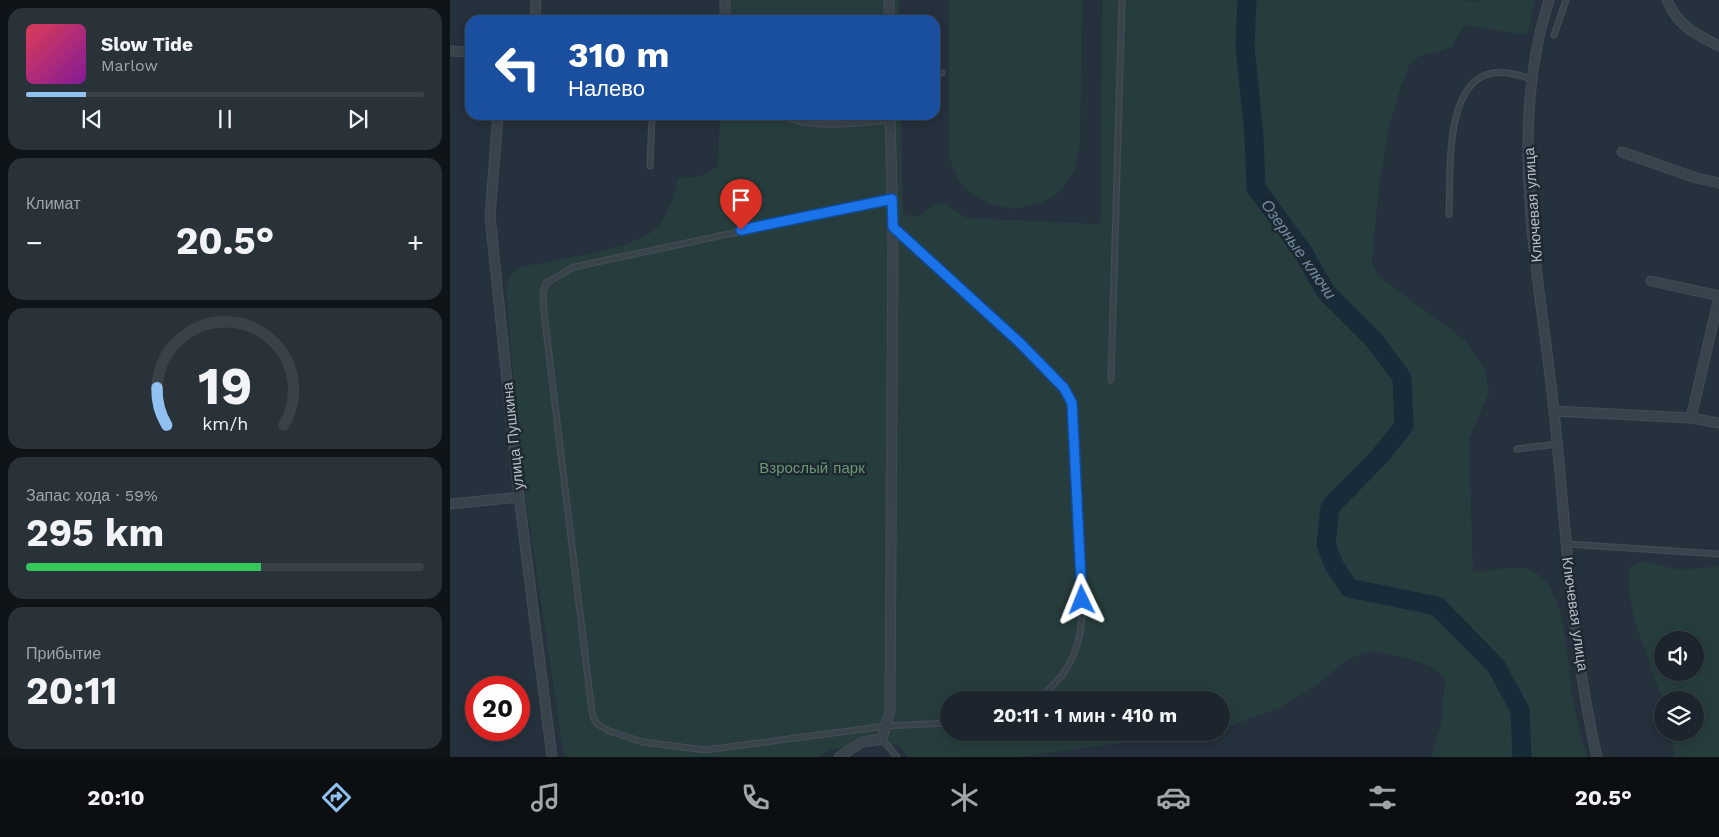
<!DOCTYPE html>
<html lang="ru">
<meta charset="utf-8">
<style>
body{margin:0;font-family:"Work Sans",sans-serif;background:#293139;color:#f1f3f6;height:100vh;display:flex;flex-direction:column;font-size:19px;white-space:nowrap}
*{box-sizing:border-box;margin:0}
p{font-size:16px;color:#a0a5aa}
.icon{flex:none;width:28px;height:28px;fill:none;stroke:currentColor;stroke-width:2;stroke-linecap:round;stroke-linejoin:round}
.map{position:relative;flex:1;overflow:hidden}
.panel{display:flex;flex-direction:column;gap:8px;padding:8px;background:#0f1419;width:450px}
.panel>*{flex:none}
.top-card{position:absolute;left:15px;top:15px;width:475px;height:105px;border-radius:15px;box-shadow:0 2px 12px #0003,0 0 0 1px #3a4249;background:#1a4fa0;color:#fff;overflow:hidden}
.tools{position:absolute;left:1204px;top:631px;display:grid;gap:10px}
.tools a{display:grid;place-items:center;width:50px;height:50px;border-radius:50%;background:#1c252d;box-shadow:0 2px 12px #0003,0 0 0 1px #3a4249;font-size:25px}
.speed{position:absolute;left:15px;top:676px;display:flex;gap:10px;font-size:25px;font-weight:700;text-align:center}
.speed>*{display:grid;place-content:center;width:65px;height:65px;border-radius:50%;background:#1c252d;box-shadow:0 2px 12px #0003,0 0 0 1px #3a4249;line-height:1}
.speed .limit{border:8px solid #d22;background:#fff;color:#111}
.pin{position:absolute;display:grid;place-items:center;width:42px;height:42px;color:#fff;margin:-51px -21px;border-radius:50% 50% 50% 0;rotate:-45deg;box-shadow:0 0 5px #0007}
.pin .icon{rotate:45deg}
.me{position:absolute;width:55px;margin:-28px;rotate:358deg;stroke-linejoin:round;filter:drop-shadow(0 0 4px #0008)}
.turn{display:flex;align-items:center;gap:18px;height:105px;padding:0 20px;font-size:22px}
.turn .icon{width:65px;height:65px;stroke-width:2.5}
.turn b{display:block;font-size:35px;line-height:42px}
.big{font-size:38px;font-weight:700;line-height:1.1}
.panel .card{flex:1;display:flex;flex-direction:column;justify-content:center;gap:8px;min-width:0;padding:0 18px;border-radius:15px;background:#293139}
.panel .dial{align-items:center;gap:0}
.dial svg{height:130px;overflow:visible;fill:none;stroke:#3a4249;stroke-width:7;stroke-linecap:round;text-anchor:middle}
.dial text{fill:#f1f3f6;stroke:none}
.song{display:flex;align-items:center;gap:15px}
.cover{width:60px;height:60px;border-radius:8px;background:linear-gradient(135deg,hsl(350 70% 55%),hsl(290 70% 35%))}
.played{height:5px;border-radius:2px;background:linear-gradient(90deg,#90c1f1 15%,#3a4249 15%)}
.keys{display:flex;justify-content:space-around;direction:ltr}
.heat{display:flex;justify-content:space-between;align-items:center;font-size:28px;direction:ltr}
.charge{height:8px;border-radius:4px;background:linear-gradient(90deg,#34c759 59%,#3a4249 0)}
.trip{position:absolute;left:490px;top:691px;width:290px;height:50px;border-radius:25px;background:#1c252d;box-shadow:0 2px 12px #0003,0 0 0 1px #3a4249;font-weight:700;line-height:50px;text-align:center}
.dock{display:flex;height:80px;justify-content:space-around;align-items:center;background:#0b0f12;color:#a0a5aa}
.dock .icon{width:35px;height:35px}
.dock .active{color:#90c1f1}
.dock b{font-size:22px;color:#f1f3f6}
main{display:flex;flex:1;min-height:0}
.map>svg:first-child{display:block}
.green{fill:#273d3d;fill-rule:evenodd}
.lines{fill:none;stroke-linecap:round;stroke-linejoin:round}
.river{stroke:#192a39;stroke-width:19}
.service-casing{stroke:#424c55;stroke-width:7}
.minor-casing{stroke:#424c55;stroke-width:11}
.service{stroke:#39434c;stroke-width:4.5}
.minor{stroke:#39434c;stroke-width:9}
.route-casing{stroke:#114b97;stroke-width:12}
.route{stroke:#1a73e8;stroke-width:9}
.labels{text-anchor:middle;stroke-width:5;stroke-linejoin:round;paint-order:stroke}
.street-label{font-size:15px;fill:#b5bec7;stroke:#1e2831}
.park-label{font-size:15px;fill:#6d9772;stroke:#1e2831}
.water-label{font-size:16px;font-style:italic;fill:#708ca4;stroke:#1e2831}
</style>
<main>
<section class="panel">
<div class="card">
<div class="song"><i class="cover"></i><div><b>Slow Tide</b><p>Marlow</p></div></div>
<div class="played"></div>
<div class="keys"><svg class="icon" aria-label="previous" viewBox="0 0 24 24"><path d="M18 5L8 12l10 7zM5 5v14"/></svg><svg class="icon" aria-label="pause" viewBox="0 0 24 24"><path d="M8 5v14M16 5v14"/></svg><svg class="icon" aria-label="next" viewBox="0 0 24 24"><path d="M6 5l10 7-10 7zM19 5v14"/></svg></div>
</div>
<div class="card"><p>Климат</p>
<div class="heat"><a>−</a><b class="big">20.5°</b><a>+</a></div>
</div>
<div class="card dial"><svg viewBox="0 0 100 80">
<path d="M14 69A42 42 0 1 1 86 69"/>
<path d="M14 69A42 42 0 0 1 8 46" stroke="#90c1f1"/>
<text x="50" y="56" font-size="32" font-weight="700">19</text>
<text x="50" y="72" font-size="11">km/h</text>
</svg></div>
<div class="card"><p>Запас хода · 59%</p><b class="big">295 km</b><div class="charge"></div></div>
<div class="card"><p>Прибытие</p><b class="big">20:11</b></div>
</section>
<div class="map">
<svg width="1269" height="757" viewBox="0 0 1269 757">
<rect width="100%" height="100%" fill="#25313c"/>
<path class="green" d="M279,0H449V20H278Z
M499,0H632L630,143L626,167L612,189L602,197L591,203L565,209L540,204L518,191L509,181L499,157Z
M652,0H1010L1030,2L1034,0H1085L1078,32L1075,35L1016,25L1012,28L1002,47L986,53L971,55L960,64L950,89L938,130L928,196L922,261L928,276L1015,340L1035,370L1039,393L1019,438L1023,572C1040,572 1060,565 1077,569C1119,580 1117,666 1123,701C1126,720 1132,738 1137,757H981L991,725L995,677L982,667L952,657L920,651L898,659L867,685L829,708L771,729V700H499V732L747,733L569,757H458L448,745L381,749L369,757H114L70,461L56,288L61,274L70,267C100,261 184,249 204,230C217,218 226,194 227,178L247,177L268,167L270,115H451L453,215L470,216L482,205L494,203L517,218L648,224L651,220Z
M1193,561L1230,570L1269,566V757H1225L1220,733L1245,732V700H1213C1203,671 1168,591 1182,565ZM1212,640H1245V672H1212Z"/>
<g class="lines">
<path class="river" d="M797,0L795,47L804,135L806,188L853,252L876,292L925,341L952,378L954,426L929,457L880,507L876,545L884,565L899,588L987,606L1046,666L1070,710L1072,757"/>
<defs>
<path id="service" d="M1104,35L1116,0
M485,73H492
M334,115C357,131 412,122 440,120
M200,166L202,115
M442,199L124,267L96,283L93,293L94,313L141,704L143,717L147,724L159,731L193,742L255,750L436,726L499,723
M999,214C1001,176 993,81 1043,73C1056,71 1069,75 1081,79
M443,228L569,342L614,388L622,403L632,618C629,654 615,681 584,700
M661,380L672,0
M1067,449L1107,444
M1117,544L1269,554
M432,739L447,757"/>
<path id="minor" d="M275,0V20
M1099,0C1056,134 1090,275 1104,411C1116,526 1121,643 1147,757
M1217,0C1229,27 1244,33 1269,46
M85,20L86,0
M439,20V0
M0,51L20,52
M48,115L40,216L69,497L102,757
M1172,152L1246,178L1269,183
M1201,281L1269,296
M1104,411L1241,418L1269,423
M1241,418L1269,297
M0,504L69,497
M389,757L412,742L432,739L440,711L443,227L440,115"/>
</defs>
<use href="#service" class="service-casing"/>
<use href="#minor" class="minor-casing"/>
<use href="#service" class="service"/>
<use href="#minor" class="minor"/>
</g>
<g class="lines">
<defs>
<path id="route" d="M291,230L442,199L443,227L569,342L614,388L622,403L632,600"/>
</defs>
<use href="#route" class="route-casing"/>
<use href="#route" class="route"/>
</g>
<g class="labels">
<g class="street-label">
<text transform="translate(1083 205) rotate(-94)" y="5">Ключевая улица</text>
<text transform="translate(63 436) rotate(-96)" y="5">улица Пушкина</text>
<text transform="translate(1125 614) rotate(82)" y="5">Ключевая улица</text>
</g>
<g class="park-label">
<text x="362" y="473">Взрослый парк</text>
</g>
<g class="water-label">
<text transform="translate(849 249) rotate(55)" y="6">Озерные ключи</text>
</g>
</g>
</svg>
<div class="tools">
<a><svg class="icon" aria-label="sound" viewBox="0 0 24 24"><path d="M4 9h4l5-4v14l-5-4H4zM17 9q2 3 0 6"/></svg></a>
<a><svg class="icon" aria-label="layers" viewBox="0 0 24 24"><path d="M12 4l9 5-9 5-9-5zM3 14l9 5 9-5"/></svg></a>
</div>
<div class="speed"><div class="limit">20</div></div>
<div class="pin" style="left:291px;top:230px;background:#d93025"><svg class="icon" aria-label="arrive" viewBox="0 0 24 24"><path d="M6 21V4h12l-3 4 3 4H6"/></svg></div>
<svg class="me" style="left:632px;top:600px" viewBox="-20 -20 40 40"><path d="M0-17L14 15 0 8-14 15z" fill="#1a73e8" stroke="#fff" stroke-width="4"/></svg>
<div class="trip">20:11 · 1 мин · 410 m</div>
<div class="top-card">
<div class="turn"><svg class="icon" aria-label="left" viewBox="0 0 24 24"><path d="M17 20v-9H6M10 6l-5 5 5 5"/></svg><div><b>310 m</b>Налево</div></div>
</div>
</div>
</main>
<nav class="dock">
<b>20:10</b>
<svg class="icon active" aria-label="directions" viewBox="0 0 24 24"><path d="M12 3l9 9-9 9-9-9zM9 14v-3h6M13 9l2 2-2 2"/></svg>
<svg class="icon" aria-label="music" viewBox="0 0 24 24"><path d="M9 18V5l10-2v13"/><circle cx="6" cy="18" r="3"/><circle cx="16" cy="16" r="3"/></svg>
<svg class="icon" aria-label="phone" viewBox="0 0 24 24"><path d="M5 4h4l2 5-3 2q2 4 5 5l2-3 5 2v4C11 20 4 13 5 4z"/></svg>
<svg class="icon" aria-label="climate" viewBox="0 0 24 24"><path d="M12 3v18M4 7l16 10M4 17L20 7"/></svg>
<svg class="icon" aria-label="car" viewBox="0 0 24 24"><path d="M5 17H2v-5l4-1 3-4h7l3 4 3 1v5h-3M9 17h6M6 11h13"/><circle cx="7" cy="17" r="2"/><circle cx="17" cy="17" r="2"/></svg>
<svg class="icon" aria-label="filters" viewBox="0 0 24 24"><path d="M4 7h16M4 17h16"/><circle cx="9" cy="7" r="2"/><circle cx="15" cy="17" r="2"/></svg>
<b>20.5°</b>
</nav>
